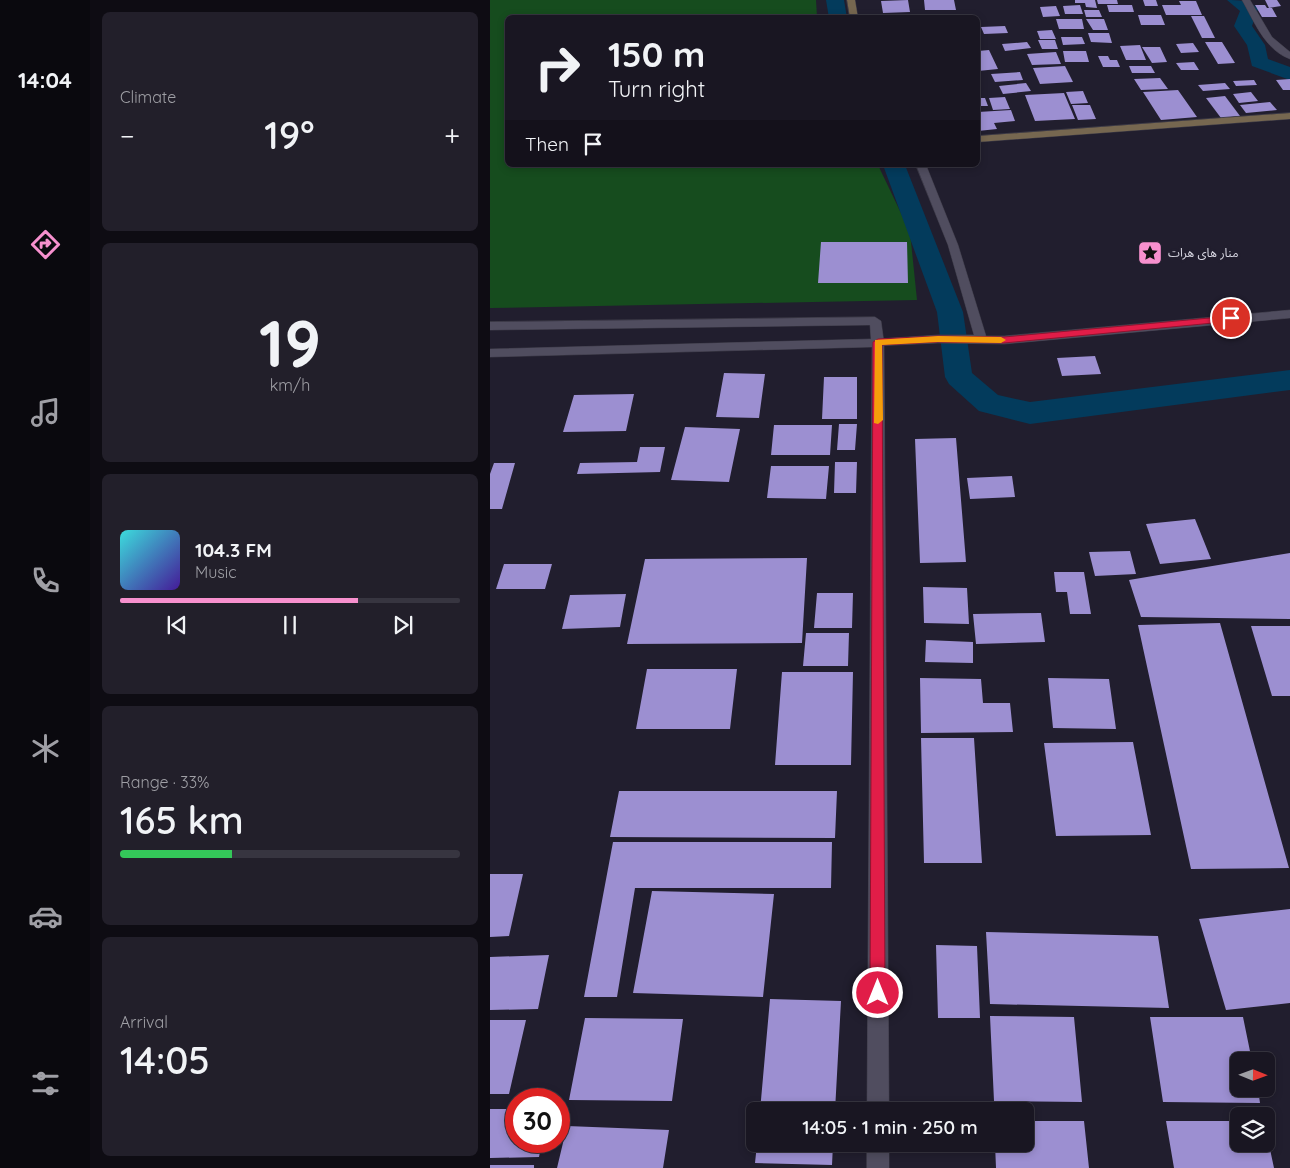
<!DOCTYPE html>
<meta charset="utf-8">
<style>
body{margin:0;font-family:Quicksand,"Noto Sans Arabic",sans-serif;background:#221f2a;color:#f1f3f6;height:100vh;display:flex;flex-direction:column;font-size:19px;white-space:nowrap}
*{box-sizing:border-box;margin:0}
p{font-size:16px;color:#9f9fa5}
.icon{flex:none;width:28px;height:28px;fill:none;stroke:currentColor;stroke-width:2;stroke-linecap:round;stroke-linejoin:round}
.map{position:relative;flex:1;overflow:hidden}
.panel{display:flex;flex-direction:column;gap:12px;padding:12px;background:#0e0c13;width:400px}
.panel>*{flex:none}
.banner{position:absolute;left:15px;top:15px;width:475px;height:152px;border-radius:8px;box-shadow:0 2px 8px #0003,0 0 0 1px #373540;background:#191622;color:#f1f3f6;overflow:hidden}
.needle{width:32px;rotate:91deg}
.tools{position:absolute;left:740px;top:1052px;display:grid;gap:10px}
.tools a{display:grid;place-items:center;width:45px;height:45px;border-radius:8px;background:#191622;box-shadow:0 2px 8px #0003,0 0 0 1px #373540;font-size:25px}
.speed{position:absolute;left:15px;top:1088px;display:flex;gap:10px;font-size:25px;font-weight:700;text-align:center}
.speed>*{display:grid;place-content:center;width:65px;height:65px;border-radius:50%;background:#191622;box-shadow:0 2px 8px #0003,0 0 0 1px #373540;line-height:1}
.speed .limit{border:8px solid #d22;background:#fff;color:#111}
.pin{position:absolute;display:grid;place-items:center;width:42px;height:42px;color:#fff;margin:-21px;border:2px solid #fff;border-radius:50%;box-shadow:0 1px 5px #0007}
.me{position:absolute;width:55px;margin:-28px;rotate:0deg;stroke-linejoin:round;filter:drop-shadow(0 0 4px #0008)}
.turn{display:flex;align-items:center;gap:18px;height:105px;padding:0 20px;font-size:22px}
.turn .icon{width:65px;height:65px;stroke-width:2.5}
.turn b{display:block;font-size:35px;line-height:42px}
.then{display:flex;align-items:center;height:48px;padding:0 20px;background:#0003;gap:10px;font-size:19px}
.big{font-size:38px;font-weight:600;line-height:1.1}
.panel .tile{flex:1;display:flex;flex-direction:column;justify-content:center;gap:8px;min-width:0;padding:0 18px;border-radius:8px;background:#221f2a}
.panel .dial{align-items:center;gap:0}
.dial b{font-size:65px;line-height:1}
.song{display:flex;align-items:center;gap:15px}
.cover{width:60px;height:60px;border-radius:8px;background:linear-gradient(135deg,hsl(180 70% 55%),hsl(260 70% 35%))}
.played{height:5px;border-radius:2px;background:linear-gradient(90deg,#f790ce 70%,#373540 70%)}
.keys{display:flex;justify-content:space-around;direction:ltr}
.heat{display:flex;justify-content:space-between;align-items:center;font-size:28px;direction:ltr}
.charge{height:8px;border-radius:4px;background:linear-gradient(90deg,#34c759 33%,#373540 0)}
.trip{position:absolute;left:256px;top:1102px;width:288px;height:50px;border-radius:8px;background:#191622;box-shadow:0 2px 8px #0003,0 0 0 1px #373540;font-weight:600;line-height:50px;text-align:center}
main{display:flex;flex:1;min-height:0}
.tabs{display:flex;flex-direction:column;width:90px;justify-content:space-around;align-items:center;background:#0a090e;color:#9f9fa5}
.tabs .icon{width:35px;height:35px}
.tabs .on{color:#f790ce}
.tabs b{font-size:22px;color:#f1f3f6}
.map>svg:first-child{display:block}
.green{fill:#164c1e}
.lines{fill:none;stroke-linecap:round;stroke-linejoin:round}
.canal{fill:#033b5c;fill-rule:evenodd}
.building{fill:#9c8fd1}
.lane-casing{stroke:#3c3a47;stroke-width:1}
.street-casing{stroke:#3c3a47;stroke-width:1}
.secondary-casing{stroke:#3c3a47;stroke-width:1}
.lane{fill:#504d5f;fill-rule:evenodd}
.street{fill:#504d5f;fill-rule:evenodd}
.secondary{fill:#766750;fill-rule:evenodd}
.route{fill:#e11d48;stroke:#92132f}
.slow{fill:#f59e0b}
.labels{text-anchor:middle;stroke-width:5;stroke-linejoin:round;paint-order:stroke}
.far-poi-label{font-size:12px;fill:#d9d8e3;stroke:#211e2e;text-anchor:start}
</style>
<main>
<nav class="tabs">
<b>14:04</b>
<svg class="icon on" aria-label="directions" viewBox="0 0 24 24"><path d="M12 3l9 9-9 9-9-9zM9 14v-3h6M13 9l2 2-2 2"/></svg>
<svg class="icon" aria-label="music" viewBox="0 0 24 24"><path d="M9 18V5l10-2v13"/><circle cx="6" cy="18" r="3"/><circle cx="16" cy="16" r="3"/></svg>
<svg class="icon" aria-label="phone" viewBox="0 0 24 24"><path d="M5 4h4l2 5-3 2q2 4 5 5l2-3 5 2v4C11 20 4 13 5 4z"/></svg>
<svg class="icon" aria-label="climate" viewBox="0 0 24 24"><path d="M12 3v18M4 7l16 10M4 17L20 7"/></svg>
<svg class="icon" aria-label="car" viewBox="0 0 24 24"><path d="M5 17H2v-5l4-1 3-4h7l3 4 3 1v5h-3M9 17h6M6 11h13"/><circle cx="7" cy="17" r="2"/><circle cx="17" cy="17" r="2"/></svg>
<svg class="icon" aria-label="filters" viewBox="0 0 24 24"><path d="M4 7h16M4 17h16"/><circle cx="9" cy="7" r="2"/><circle cx="15" cy="17" r="2"/></svg>
</nav>
<section class="panel">
<div class="tile"><p>Climate</p>
<div class="heat"><a>−</a><b class="big">19°</b><a>+</a></div>
</div>
<div class="tile dial"><b>19</b><p>km/h</p></div>
<div class="tile">
<div class="song"><i class="cover"></i><div><b>104.3 FM</b><p>Music</p></div></div>
<div class="played"></div>
<div class="keys"><svg class="icon" aria-label="previous" viewBox="0 0 24 24"><path d="M18 5L8 12l10 7zM5 5v14"/></svg><svg class="icon" aria-label="pause" viewBox="0 0 24 24"><path d="M8 5v14M16 5v14"/></svg><svg class="icon" aria-label="next" viewBox="0 0 24 24"><path d="M6 5l10 7-10 7zM19 5v14"/></svg></div>
</div>
<div class="tile"><p>Range · 33%</p><b class="big">165 km</b><div class="charge"></div></div>
<div class="tile"><p>Arrival</p><b class="big">14:05</b></div>
</section>
<div class="map">
<svg width="800" height="1168" viewBox="0 0 800 1168">
<rect width="100%" height="100%" fill="#211e2e"/>
<path class="green" d="M0,0H326L327,17L18,18V165H388L420,232L427,300L0,308Z"/>
<g class="lines">
<path class="canal" d="M336,0H354L357,18H339Z
M737,0C749,0 760,0 768,9L762,26L775,45L778,59L800,67V80L762,66L757,45L744,26L750,11Z
M393,165H415L473,312L482,373L508,395L540,402L800,370V390L540,424L489,411L459,384L455,377L447,312Z"/>
</g>
<path class="building" d="M418,0L420,12L393,13L391,1Z
M434,0H464L466,10H435Z
M585,0H605L607,8L596,7L595,3H585Z
M607,0H627L628,4H608Z
M653,0H666L668,6H655Z
M775,0H787L791,6L779,8Z
M689,1H706L712,15H676L672,5H691Z
M590,5L593,14H575L573,6Z
M617,5H642L644,12H619Z
M765,5H775L777,8H782L787,17H772Z
M566,6L570,16L553,17L550,7Z
M594,10H609L612,17H596Z
M475,14V18H444L443,15Z
M648,15H671L675,25H651Z
M701,16H714L725,38H712Z
M566,19H592L594,29H569Z
M596,19H614L618,30H603Z
M515,26L518,33L494,34L491,27Z
M562,30L566,39H550L547,31Z
M598,33H619L622,43L601,42Z
M571,37H592L595,44L573,45Z
M548,40H565L568,49H552Z
M537,42L541,48L515,51L512,44Z
M715,42H732L745,63L728,64Z
M703,43L709,52L691,53L686,44Z
M650,45L656,60H636L630,46Z
M652,47H670L677,62L662,63Z
M499,50L508,69L488,71V51Z
M573,51H596L599,62H575Z
M566,52L571,64L542,65L537,54Z
M608,56H618L620,60H627L630,67H613Z
M704,62L709,70H691L686,63Z
M575,66L583,82L550,84L543,68Z
M639,66H661L665,73H642Z
M530,72L533,80L505,82L501,74Z
M670,78L678,89L651,90L644,79Z
M800,79V90H793L786,80Z
M764,80L767,85L746,86L743,81Z
M536,83L541,91L513,94L509,86Z
M735,83L740,89L713,91L708,85Z
M688,90L707,117L671,120L653,92Z
M593,91L598,103L581,104L576,92Z
M761,92L768,101L749,103L743,94Z
M574,93L585,119L545,121L535,95Z
M735,96L750,116L731,118L716,98Z
M515,97L520,109L503,110L499,98Z
M488,98H495L498,106H488Z
M780,102L787,110L756,113L750,105Z
M582,105H600L606,119L588,120Z
M521,110L525,121L504,123L507,129L488,131V112Z
M331,242H417L418,283H328Z
M605,356L611,374L572,376L567,358Z
M234,373L275,374L269,418L226,417Z
M334,377H367V419H332Z
M144,394L136,431L73,432L84,395Z
M349,424H367L365,450H347Z
M284,425H342L340,455H281Z
M195,427L250,429L239,482L181,480Z
M466,438L476,562L430,563L425,439Z
M150,447H175L170,472L87,474L90,463L147,462Z
M345,462H367L366,493H344Z
M4,463H25L12,509H0V474Z
M281,466H339L336,499L277,498Z
M522,476L525,497L480,499L477,478Z
M705,519L721,559L670,564L656,524Z
M640,551L646,574L605,576L599,552Z
M800,553V619L651,617L639,580Z
M317,558L312,643L137,644L155,559Z
M14,564H62L55,589H6Z
M564,572H594L601,614H580L577,592H566Z
M433,587L477,588L479,624L434,623Z
M327,593H363L362,628H324Z
M136,594L130,627L72,629L80,595Z
M551,613L555,642L486,644L483,614Z
M730,623L799,868L701,869L648,625Z
M761,626H800V696H782Z
M316,633H359L358,666H313Z
M436,640L483,642V663L435,662Z
M157,669H247L240,729H146Z
M292,672H363L361,765H285Z
M430,678L491,679L493,703H520L523,732L431,733Z
M558,678L619,679L626,729L563,728Z
M431,738H484L492,863H434Z
M643,742L661,835L566,836L554,743Z
M129,791H347L345,838L120,837Z
M123,842H342L341,888H145L127,997H94Z
M0,874H33L19,936L0,937Z
M162,891L284,894L273,997L143,993Z
M800,909V1003L736,1010L709,919Z
M496,932L668,936L679,1008L500,1004Z
M446,945L487,946L490,1018H448Z
M59,955L48,1009L0,1010V957Z
M280,999L351,1001L345,1111H270Z
M500,1016L584,1017L592,1102L504,1101Z
M660,1017H753L762,1061H749V1089H768L770,1103L673,1102Z
M95,1018L193,1019L182,1101L79,1100Z
M0,1020H36L19,1094H0Z
M0,1109H26V1141H52L49,1157L0,1158Z
M535,1121H594L599,1168H506L505,1144H535Z
M676,1121H749V1144H776L777,1135L784,1168H684Z
M77,1126L179,1130L173,1168H67Z
M267,1144H343L342,1165L265,1163Z
M0,1165H44V1168H0Z"/>
<g class="lines">
<defs>
<path id="lane" d="M426,165H436L468,245L496,336H514L800,310V318L514,344L448,343L384,346L382,343L388,339L448,335H484L458,245Z"/>
<path id="street" d="M752,0H760L782,37L800,52V59C775,50 764,21 752,0Z
M385,317L391,321L394,343L399,1111H377L382,347L0,357V349L381,339L380,325L0,330V322Z
M377,1144H399V1168H377Z"/>
<path id="secondary" d="M357,0H365L368,18H360Z
M800,113V119L488,142V136Z"/>
</defs>
<use href="#lane" class="lane-casing"/>
<use href="#street" class="street-casing"/>
<use href="#secondary" class="secondary-casing"/>
<use href="#lane" class="lane"/>
<use href="#street" class="street"/>
<use href="#secondary" class="secondary"/>
</g>
<path class="route" d="M741,316H744V321L514,343L448,342L392,345L395,993L393,998L388,1001L382,998L380,993L383,342L388,339L448,336L514,337Z"/>
<path class="slow" d="M448,336L511,337L516,340L511,343L448,342L392,345L393,420L388,424L384,423L385,340Z"/>
<defs>
<symbol id="sight-square" viewBox="-11 -11 22 22"><rect x="-9" y="-9" width="18" height="18" rx="4" fill="#f790ce" stroke="#211e2e"/><path d="M0-6L1.8-2.2L6-1.7L2.9 1.2L3.7 5.4L0 3.3L-3.7 5.4L-2.9 1.2L-6-1.7L-1.8-2.2Z" fill="#111"/></symbol>
</defs>
<g fill-rule="evenodd">
<use href="#sight-square" x="646" y="239" width="28" height="28"/>
</g>
<g class="labels">
<g class="far-poi-label">
<text x="678" y="257">منار های هرات</text>
</g>
</g>
</svg>
<div class="tools">
<a><svg class="needle" viewBox="-14 -14 28 28"><path d="M0-13l5 13h-10z" fill="#e53935"/><path d="M0 13l5-13h-10z" fill="#9f9fa5"/></svg></a>
<a><svg class="icon" aria-label="layers" viewBox="0 0 24 24"><path d="M12 4l9 5-9 5-9-5zM3 14l9 5 9-5"/></svg></a>
</div>
<div class="speed"><div class="limit">30</div></div>
<div class="pin" style="left:741px;top:318px;background:#d93025"><svg class="icon" aria-label="arrive" viewBox="0 0 24 24"><path d="M6 21V4h12l-3 4 3 4H6"/></svg></div>
<svg class="me" style="left:388px;top:993px" viewBox="-20 -20 40 40"><circle r="17" fill="#e11d48" stroke="#fff" stroke-width="3"/><path d="M0-11L8 9 0 5-8 9z" fill="#fff"/></svg>
<div class="trip">14:05 · 1 min · 250 m</div>
<div class="banner">
<div class="turn"><svg class="icon" aria-label="right" viewBox="0 0 24 24"><path d="M7 20v-9h11M14 6l5 5-5 5"/></svg><div><b>150 m</b>Turn right</div></div>
<div class="then">Then<svg class="icon" aria-label="arrive" viewBox="0 0 24 24"><path d="M6 21V4h12l-3 4 3 4H6"/></svg></div>
</div>
</div>
</main>
